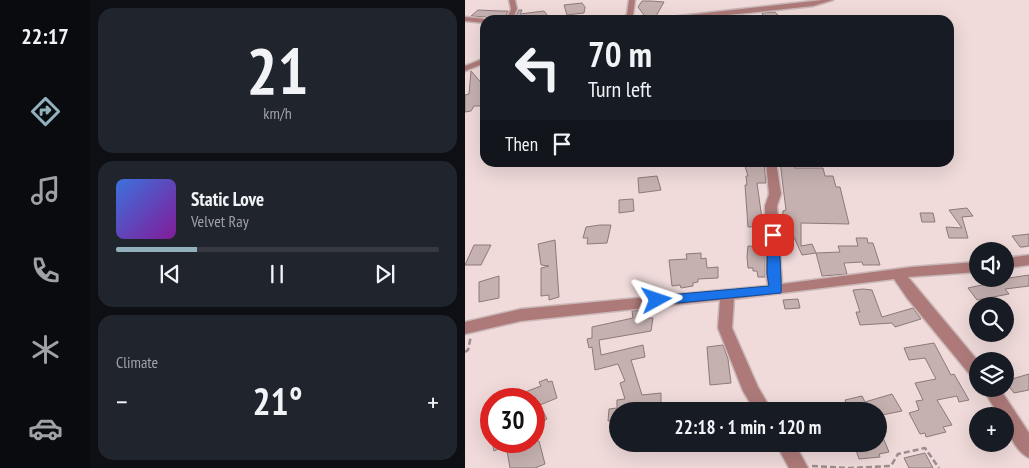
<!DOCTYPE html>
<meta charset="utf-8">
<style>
body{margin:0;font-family:"PT Sans Narrow",sans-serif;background:#20242c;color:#f1f3f6;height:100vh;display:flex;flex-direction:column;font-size:19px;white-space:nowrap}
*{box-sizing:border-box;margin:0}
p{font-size:16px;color:#9ea1a6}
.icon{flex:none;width:28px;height:28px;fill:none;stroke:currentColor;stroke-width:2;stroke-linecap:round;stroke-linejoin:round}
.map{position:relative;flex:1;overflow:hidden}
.panel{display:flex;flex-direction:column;gap:8px;padding:8px;background:#0d0f14;width:375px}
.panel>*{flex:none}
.banner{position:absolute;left:15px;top:15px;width:474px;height:152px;border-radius:15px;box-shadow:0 5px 20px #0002;background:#171b24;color:#f1f3f6;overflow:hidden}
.controls{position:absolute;left:504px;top:242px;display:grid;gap:10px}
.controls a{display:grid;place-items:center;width:45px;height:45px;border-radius:50%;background:#171b24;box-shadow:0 5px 20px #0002;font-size:25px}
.speed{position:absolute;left:15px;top:388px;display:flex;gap:10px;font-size:25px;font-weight:700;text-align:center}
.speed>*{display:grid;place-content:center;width:65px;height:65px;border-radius:50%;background:#171b24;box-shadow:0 5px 20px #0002;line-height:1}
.speed .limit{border:8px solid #d22;background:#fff;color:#111}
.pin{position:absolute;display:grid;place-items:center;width:42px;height:42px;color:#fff;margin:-21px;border-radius:10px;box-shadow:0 2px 8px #0006}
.me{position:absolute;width:55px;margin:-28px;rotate:85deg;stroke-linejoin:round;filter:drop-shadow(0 0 4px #0008)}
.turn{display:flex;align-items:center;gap:18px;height:105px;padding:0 25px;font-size:22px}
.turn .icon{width:65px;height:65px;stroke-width:2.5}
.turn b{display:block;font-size:35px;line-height:42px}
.then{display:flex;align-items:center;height:48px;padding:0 25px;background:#0003;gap:10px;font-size:19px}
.big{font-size:38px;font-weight:800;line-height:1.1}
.panel .widget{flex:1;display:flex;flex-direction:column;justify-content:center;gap:8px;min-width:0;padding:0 18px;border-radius:15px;background:#20242c}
.panel .dial{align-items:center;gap:0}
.dial b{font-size:65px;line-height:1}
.song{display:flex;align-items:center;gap:15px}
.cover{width:60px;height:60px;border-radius:8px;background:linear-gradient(135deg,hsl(220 70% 55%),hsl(290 70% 35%))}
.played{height:5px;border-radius:2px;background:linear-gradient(90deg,#93b1bc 25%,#363941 25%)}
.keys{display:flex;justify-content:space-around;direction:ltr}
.heat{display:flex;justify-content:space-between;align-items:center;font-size:28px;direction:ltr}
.trip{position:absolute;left:144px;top:402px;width:278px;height:50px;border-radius:25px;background:#171b24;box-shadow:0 5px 20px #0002;font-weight:800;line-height:50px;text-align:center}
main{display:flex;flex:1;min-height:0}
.menu{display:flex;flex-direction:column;width:90px;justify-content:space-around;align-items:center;background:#090b0e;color:#9ea1a6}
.menu .icon{width:35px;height:35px}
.menu .active{color:#93b1bc}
.menu b{font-size:22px;color:#f1f3f6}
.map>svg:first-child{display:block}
.building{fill:#c5b1b0;stroke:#8d7a79}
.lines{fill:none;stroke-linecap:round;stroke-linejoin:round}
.minor-casing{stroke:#cab7b7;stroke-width:3}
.path{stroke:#9c8c8c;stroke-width:2.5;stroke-dasharray:6 3;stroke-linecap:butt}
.minor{fill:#ad7a79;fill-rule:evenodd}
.route{fill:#1a73e8;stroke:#114b97}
</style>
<main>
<nav class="menu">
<b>22:17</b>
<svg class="icon active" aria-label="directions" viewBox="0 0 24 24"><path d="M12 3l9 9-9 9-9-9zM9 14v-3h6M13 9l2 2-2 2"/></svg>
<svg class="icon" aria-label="music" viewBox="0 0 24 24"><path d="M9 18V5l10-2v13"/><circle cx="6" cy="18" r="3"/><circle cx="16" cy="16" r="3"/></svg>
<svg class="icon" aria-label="phone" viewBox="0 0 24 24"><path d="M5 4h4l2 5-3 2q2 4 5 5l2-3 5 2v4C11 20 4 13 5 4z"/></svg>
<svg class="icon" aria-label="climate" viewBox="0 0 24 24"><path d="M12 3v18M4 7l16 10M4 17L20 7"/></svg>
<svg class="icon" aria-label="car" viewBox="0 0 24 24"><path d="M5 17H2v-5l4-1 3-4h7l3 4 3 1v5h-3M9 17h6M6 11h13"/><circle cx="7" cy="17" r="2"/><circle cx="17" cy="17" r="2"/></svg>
</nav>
<section class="panel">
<div class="widget dial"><b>21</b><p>km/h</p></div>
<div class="widget">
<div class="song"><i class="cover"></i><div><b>Static Love</b><p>Velvet Ray</p></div></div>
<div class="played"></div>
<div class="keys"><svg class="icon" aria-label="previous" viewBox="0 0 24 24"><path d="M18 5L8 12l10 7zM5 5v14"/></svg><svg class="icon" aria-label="pause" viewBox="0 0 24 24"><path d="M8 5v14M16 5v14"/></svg><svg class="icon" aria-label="next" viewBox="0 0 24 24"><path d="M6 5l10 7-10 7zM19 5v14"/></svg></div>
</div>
<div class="widget"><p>Climate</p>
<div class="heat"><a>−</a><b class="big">21°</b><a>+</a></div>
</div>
</section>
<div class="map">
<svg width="564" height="468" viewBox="0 0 564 468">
<rect width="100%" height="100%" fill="#f0dada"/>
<path class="building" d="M177,1H186L199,2L190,18L182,19L173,7Z
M117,3L120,7L119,13L102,15L99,5Z
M13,10L35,11H43L39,20H25L21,17L6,16Z
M54,10H57L55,14L79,11L86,20H49Z
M310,12L317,19L300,20L297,13Z
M6,71L20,87V106H9L6,111L0,112V95L4,94Z
M299,162L301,183H292L298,226L283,227L280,185H282L281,176H283L279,163Z
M315,162H329L330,168H358L360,176H368L371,187H375L384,224L336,223V246L347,244L351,253L337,255L328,235L316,234L318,211L321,210Z
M192,176L196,190L174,193L173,178Z
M168,199L169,211L154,213V200Z
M502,208L508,216L497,217L503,238H484L481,227L497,228L484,210Z
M455,213H468L470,222H457Z
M135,225H146L142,243L122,244L123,238H118L121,227Z
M564,234V246L558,247H555L547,236Z
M391,238H402L403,243H408L415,265H398L397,262L379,263L382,274L357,276L351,253L375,252L373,246H393Z
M90,240L94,297L84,300V295L76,296V268L84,266L76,265L73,244Z
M9,245H26L16,265H0Z
M283,246L299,247L300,277H293L292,271H288V268H283L282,257Z
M236,253V259L241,258L242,268L253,267V278L233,279V282L228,283V286L216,288L215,285L207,286L204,260L222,259L221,254Z
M564,275V286L540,289L544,294L512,300L503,288L526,283L524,281Z
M34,276V298L14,302V282Z
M398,289L407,290L417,317L448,308L456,319L430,327L427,323L395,325L391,312H395L388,290Z
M333,299L335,308L320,309L318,300Z
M179,310L181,318H188L186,331L134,340L136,355L178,345L180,357L166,360L177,395L196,393V411H152V419L143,421L144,409L152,408V400L160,399L155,383L160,381L153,364L130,370L127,347L124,348L122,339L127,338V327L168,318L167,311Z
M469,343L486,375L489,374L504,400L494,402L492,396L472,400L487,425L478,427L481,432L461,437L460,433L455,434L444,413L454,410L451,401L458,400L450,383L471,379L460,358L444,360L439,348Z
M258,345L263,359L266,383L245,385L242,347Z
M564,374V390L549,393L540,381Z
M82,379L83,382L87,381L92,398L75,405L82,419L69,427V399L44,398L76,386L74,382Z
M427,394L437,411L417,415L415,411H384L380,400L397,396L400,402Z
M412,423L424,452L414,454L415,457L394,459L389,444H412Z
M27,441H74L80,464L70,468H45L41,445L29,451Z
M460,453L468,468H444L439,458Z"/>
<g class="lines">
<defs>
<path id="minor" d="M44,0H50L52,9L47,20H41L46,9Z
M164,0H170L168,15L164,20H157L162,14Z
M357,0H368L348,6L216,20H193L196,18Z
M0,17L20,19L23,20H20V23L0,21Z
M20,58V63L0,71V66Z
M301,162H311L316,194L312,206L317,284L447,267L512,262V272L443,277L513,361L512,378L506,376L442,298L429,279L269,299L267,328L293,387L307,411H290L278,391L253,328L255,300L56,321L0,334V322L56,309L303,286L301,273L300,206L304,194Z
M564,255V265L540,268V258Z
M518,389H535L564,433V458C551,452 540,430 540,416H534Z
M311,444H330L343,468H324Z"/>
</defs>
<use href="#minor" class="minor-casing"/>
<path class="path" d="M0,352L3,350L6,336
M347,466L385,468L426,466L433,454L460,448L474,468"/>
<use href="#minor" class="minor"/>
</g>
<path class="route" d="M308,231L314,235C314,243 317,290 316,293L192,305L187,304L185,300L187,297L192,296L304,286L302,273L303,235Z"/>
</svg>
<div class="controls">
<a><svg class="icon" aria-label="sound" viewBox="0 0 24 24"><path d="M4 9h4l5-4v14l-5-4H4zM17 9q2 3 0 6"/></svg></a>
<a><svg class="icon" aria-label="search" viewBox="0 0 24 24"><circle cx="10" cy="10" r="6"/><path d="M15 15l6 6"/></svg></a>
<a><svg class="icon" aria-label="layers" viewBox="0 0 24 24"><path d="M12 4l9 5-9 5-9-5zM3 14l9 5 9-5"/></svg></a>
<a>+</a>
</div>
<div class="speed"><div class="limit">30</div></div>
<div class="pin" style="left:308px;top:235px;background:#d93025"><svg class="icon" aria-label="arrive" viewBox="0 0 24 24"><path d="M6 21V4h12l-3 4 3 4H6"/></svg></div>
<svg class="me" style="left:192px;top:300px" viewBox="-20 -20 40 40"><path d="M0-17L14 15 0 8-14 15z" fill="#1a73e8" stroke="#fff" stroke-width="4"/></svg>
<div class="trip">22:18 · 1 min · 120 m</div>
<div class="banner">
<div class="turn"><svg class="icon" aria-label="left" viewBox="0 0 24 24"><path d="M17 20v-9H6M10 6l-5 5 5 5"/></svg><div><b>70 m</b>Turn left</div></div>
<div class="then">Then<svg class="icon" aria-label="arrive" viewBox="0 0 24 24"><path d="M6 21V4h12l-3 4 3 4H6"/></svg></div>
</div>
</div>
</main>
